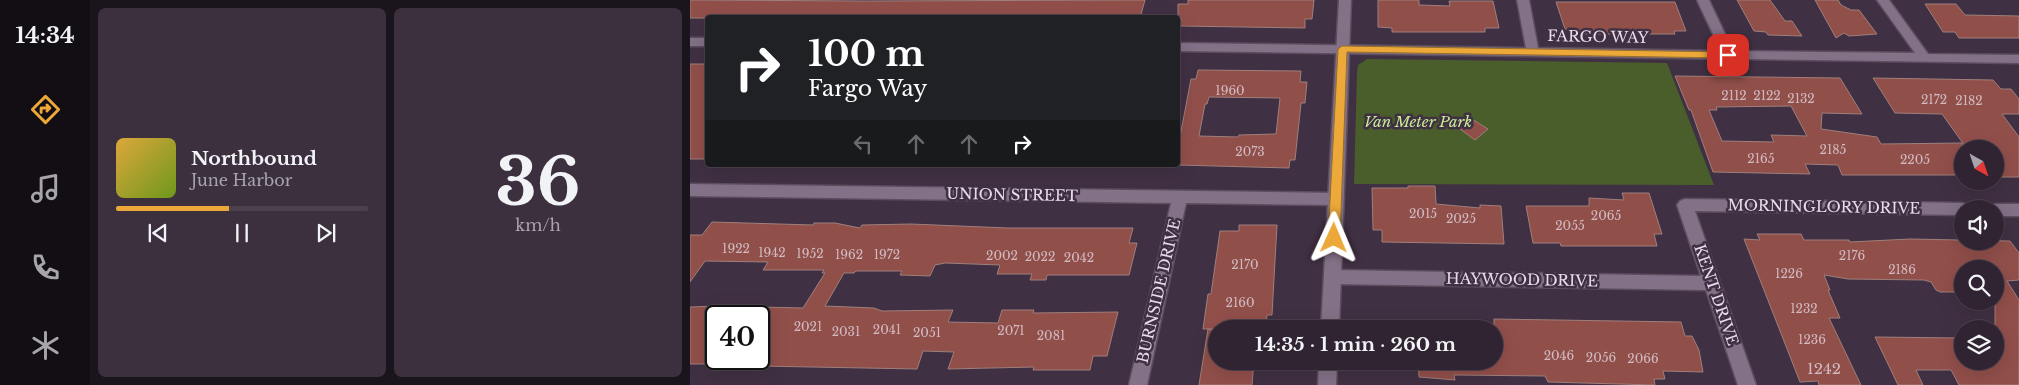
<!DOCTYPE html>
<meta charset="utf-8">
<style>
body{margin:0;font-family:"Libre Baskerville",serif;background:#3c303e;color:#f1f3f6;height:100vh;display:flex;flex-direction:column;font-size:19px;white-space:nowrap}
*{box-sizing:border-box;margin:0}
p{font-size:16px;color:#a8a4ac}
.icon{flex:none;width:28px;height:28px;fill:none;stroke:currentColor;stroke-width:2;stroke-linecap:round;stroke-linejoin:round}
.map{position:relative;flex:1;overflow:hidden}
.sheet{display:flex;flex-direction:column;gap:8px;padding:8px;background:#1a141c;width:600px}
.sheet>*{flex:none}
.top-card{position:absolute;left:15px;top:15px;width:475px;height:152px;border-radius:5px;box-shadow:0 5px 20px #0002,0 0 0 1px #4b414d;background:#202124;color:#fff;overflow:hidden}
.needle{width:32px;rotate:140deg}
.buttons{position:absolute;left:1264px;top:140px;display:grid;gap:10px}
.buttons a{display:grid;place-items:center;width:50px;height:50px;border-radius:50%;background:#302432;box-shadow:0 5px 20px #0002,0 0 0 1px #4b414d;font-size:25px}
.speed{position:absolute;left:15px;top:305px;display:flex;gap:10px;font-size:25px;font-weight:700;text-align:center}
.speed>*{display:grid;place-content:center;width:65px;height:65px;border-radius:50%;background:#302432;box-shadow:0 5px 20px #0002,0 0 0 1px #4b414d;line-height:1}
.speed .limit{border:2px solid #111;border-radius:8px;background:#fff;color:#111}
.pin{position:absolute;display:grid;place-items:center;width:42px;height:42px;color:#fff;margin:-21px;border-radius:10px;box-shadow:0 2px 8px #0006}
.me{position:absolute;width:55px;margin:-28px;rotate:1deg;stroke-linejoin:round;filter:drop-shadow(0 0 4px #0008)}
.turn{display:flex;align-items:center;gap:18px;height:105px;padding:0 20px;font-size:22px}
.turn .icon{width:65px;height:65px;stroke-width:2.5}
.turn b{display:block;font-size:35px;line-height:42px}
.lanes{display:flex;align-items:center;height:48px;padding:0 20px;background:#0003;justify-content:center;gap:25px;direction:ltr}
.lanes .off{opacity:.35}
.sheet .card{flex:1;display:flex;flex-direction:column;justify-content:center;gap:8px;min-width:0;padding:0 18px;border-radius:8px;background:#3c303e}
.sheet .dial{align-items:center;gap:0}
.dial b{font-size:65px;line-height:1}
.song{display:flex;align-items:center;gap:15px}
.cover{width:60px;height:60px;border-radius:8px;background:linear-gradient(135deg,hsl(40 70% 55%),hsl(80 70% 35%))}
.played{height:5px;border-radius:2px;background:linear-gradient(90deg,#eca93a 45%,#4b414d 45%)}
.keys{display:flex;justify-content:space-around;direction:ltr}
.sheet .tiles{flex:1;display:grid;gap:8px;grid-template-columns:repeat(2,1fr)}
.trip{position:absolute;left:518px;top:320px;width:295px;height:50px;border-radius:25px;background:#302432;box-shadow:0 5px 20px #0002,0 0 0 1px #4b414d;font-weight:700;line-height:50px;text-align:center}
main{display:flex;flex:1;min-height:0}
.tab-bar{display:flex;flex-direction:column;width:90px;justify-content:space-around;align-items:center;background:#130e14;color:#a8a4ac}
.tab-bar .icon{width:35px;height:35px}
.tab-bar .on{color:#eca93a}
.tab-bar b{font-size:22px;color:#f1f3f6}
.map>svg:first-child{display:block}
.green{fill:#495e2b}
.building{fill:#914f4a;stroke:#9f7f7c;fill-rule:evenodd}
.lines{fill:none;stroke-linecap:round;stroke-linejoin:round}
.street-casing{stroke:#5c4e5f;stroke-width:3}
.secondary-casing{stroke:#5c4e5f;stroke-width:3}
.street{fill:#837187;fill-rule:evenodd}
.secondary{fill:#837187;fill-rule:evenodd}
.route{fill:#eca93a;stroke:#996e26}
.labels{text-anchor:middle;stroke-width:5;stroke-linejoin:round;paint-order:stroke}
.number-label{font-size:12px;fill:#d2bac2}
.street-label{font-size:15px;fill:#e7ddea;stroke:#403043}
.park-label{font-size:15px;font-style:italic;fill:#c6ec95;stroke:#403043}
.near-number-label{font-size:15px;fill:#d2bac2}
</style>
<main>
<nav class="tab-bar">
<b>14:34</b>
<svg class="icon on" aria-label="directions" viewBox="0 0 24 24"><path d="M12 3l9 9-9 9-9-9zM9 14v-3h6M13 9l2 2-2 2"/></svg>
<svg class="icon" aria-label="music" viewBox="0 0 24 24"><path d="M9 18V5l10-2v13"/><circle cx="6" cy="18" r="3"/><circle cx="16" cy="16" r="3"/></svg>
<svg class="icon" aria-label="phone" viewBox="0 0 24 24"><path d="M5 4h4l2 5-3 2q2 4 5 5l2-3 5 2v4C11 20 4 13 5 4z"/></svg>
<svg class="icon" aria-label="climate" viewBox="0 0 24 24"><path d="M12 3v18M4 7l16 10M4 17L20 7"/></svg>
</nav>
<section class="sheet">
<div class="tiles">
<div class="card">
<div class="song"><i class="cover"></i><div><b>Northbound</b><p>June Harbor</p></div></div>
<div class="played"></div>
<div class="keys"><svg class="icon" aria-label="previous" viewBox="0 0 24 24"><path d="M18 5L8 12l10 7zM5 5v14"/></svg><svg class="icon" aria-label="pause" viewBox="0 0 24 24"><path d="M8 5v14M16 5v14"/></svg><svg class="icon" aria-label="next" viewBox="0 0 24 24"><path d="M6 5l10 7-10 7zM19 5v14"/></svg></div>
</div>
<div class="card dial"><b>36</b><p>km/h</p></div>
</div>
</section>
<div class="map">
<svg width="1329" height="385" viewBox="0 0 1329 385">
<rect width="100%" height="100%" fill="#403043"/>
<path class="green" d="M677,59L977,63L1024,185L664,184L667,73L668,65Z"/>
<path class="building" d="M0,0L176,1L455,0L450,18H0Z
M498,0H624L622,19H615V28L490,26L491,18H488V4H498Z
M688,0H729V5L760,6L759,1H803L809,28H795V32H702V28L688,27Z
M1047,0H1080L1095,21H1102L1112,36L1078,35L1076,32L1064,31Z
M1125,0H1148L1151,5L1161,10H1169L1187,34L1159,36L1154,33L1146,38Z
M866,2H985L996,31H984L985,34H888L887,29H875Z
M1235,4H1266L1275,15L1329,16V38H1269L1265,32H1253Z
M0,64H18V159H0Z
M508,70L611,71L610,82H617L615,103H611L605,160H600L599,168L488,165V147L501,79H506ZM519,97L590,98L586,134L549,135L548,137L509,136L515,104H517Z
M985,76L1150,78L1172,114L1132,113L1131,129L1187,137L1191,144L1272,143V175H1152L1148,165L1115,164L1120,174L1023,172L1001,110H999ZM1101,106L1117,136L1081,135L1084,142L1032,141L1019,110H1027L1026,107Z
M1183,78L1303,80L1311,89H1321L1329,99V114H1312L1329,137V177H1305V149H1277L1252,114L1205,113Z
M782,119L798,129L785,140L770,129Z
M718,186H745L746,204L790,208V205L811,206L814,244L692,242V230H683L682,188H718Z
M932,193H959L972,234H964L967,246H871L870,243H843L836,206H899V198L934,200Z
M22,222L123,225L124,223H145L170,228L172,225L221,224L318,228H443L439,243H447L439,275H357L356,280H340L342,274H307L310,265L255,263L245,265L240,276L210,275L212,271H166L164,273H154L135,306L184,308L192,311L263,310L258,322L308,323L312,310H344L343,313L428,312L417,356H403L400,370H343L344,367L258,369L264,352L233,351L227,369L69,366V307L113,308L135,273H132L134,270H73L78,262L15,261L0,282V235H12Z
M549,225H587L582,315H577L576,329H513L518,294H521L530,231H549Z
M1067,234H1111L1114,240H1159L1160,242L1220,239L1320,241L1329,253V280L1317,281L1329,300V385H1269L1261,370H1226L1233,385H1208L1185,337L1272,338V361H1305V269H1272V292H1250L1246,290L1241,282L1234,280L1158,279L1134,275L1140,290H1138L1150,318H1139L1171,385H1129L1128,381L1110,382L1054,239L1070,240Z
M26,306V364H0V307Z
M804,319L991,322L995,336H1002L1009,350L1013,372L973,371L975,379H964L965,385L858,382L855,376L764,375L765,380L729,377L728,361H804Z
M518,329L526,330V361H564L562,385H509Z"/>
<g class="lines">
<defs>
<path id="street" d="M827,0H839L848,48L1031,51L1007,0H1019L1043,51L1225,53L1187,0H1199L1238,54L1329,55V63L488,51V43L836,48Z
M0,38H18V46H0Z
M0,184L645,193L650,195L653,199L650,203L645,205L496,203L457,385H439L481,203L0,196Z
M995,199L1272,203L1277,205L1280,209H1272V215L1005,211L1066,385H1048L1016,290L643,284L637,282L635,277L637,272L643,270L1011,276L987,205L990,201Z
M1305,204H1329V216H1305V209H1298Z"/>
<path id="secondary" d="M649,0H661L649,329H631Z
M629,361H647L646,385H628Z"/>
</defs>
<use href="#street" class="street-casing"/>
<use href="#secondary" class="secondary-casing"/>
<use href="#street" class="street"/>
<use href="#secondary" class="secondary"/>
</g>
<path class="route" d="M652,46L1038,52L1043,55L1038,58L657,52L650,238L644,243L638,238L648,49Z"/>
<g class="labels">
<g class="number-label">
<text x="540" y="95">1960</text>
<text x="1044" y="100">2112</text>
<text x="1077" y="100">2122</text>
<text x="1111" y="103">2132</text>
<text x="1244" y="104">2172</text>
<text x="1279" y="105">2182</text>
<text x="1143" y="154">2185</text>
<text x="560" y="156">2073</text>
<text x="1071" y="163">2165</text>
<text x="1225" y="164">2205</text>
<text x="733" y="218">2015</text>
<text x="916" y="220">2065</text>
<text x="771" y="223">2025</text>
<text x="880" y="230">2055</text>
<text x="46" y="253">1922</text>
<text x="82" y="257">1942</text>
<text x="120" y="258">1952</text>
<text x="159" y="259">1962</text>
<text x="197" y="259">1972</text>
<text x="312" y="260">2002</text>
<text x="1162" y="260">2176</text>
<text x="350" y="261">2022</text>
<text x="389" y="262">2042</text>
<text x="555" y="269">2170</text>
<text x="1212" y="274">2186</text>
<text x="1099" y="278">1226</text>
<text x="550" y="307">2160</text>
<text x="1114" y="313">1232</text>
<text x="118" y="331">2021</text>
<text x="197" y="334">2041</text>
<text x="321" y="335">2071</text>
<text x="156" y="336">2031</text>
<text x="237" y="337">2051</text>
<text x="361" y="340">2081</text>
<text x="1122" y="344">1236</text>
<text x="869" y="360">2046</text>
<text x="911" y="362">2056</text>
<text x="953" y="363">2066</text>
</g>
<g class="street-label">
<text transform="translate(908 37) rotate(1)" y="5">FARGO WAY</text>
<text transform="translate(322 195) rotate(1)" y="5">UNION STREET</text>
<text transform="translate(1134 207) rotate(1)" y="5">MORNINGLORY DRIVE</text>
<text transform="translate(832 280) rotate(1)" y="5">HAYWOOD DRIVE</text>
<text transform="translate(469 291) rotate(-77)" y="5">BURNSIDE DRIVE</text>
<text transform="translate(1026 295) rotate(71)" y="5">KENT DRIVE</text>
</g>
<g class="park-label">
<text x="728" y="127">Van Meter Park</text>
</g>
<g class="near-number-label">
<text x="1134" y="374">1242</text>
</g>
</g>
</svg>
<div class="buttons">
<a><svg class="needle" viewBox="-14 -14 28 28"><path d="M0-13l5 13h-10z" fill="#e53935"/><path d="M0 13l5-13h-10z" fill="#a8a4ac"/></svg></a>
<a><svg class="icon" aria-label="sound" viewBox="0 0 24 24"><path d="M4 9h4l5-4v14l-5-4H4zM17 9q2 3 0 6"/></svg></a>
<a><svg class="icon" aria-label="search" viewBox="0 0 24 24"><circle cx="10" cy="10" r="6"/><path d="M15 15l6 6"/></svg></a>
<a><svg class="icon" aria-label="layers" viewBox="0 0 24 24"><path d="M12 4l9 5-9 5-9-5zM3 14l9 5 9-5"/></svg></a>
</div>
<div class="speed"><div class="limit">40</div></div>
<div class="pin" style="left:1038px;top:55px;background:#d93025"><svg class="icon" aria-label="arrive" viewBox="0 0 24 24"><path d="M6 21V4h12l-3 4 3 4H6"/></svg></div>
<svg class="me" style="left:644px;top:238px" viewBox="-20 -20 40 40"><path d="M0-17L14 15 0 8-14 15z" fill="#eca93a" stroke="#fff" stroke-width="4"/></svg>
<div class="trip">14:35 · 1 min · 260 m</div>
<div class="top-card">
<div class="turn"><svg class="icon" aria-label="right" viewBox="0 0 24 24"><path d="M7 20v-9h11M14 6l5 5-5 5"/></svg><div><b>100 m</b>Fargo Way</div></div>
<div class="lanes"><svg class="icon off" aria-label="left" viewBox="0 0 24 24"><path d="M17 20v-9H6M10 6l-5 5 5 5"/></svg><svg class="icon off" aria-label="ahead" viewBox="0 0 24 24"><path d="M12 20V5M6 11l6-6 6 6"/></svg><svg class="icon off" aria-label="ahead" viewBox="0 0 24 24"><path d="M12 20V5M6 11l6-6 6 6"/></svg><svg class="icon" aria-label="right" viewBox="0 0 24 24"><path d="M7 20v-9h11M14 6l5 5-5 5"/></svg></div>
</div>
</div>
</main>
